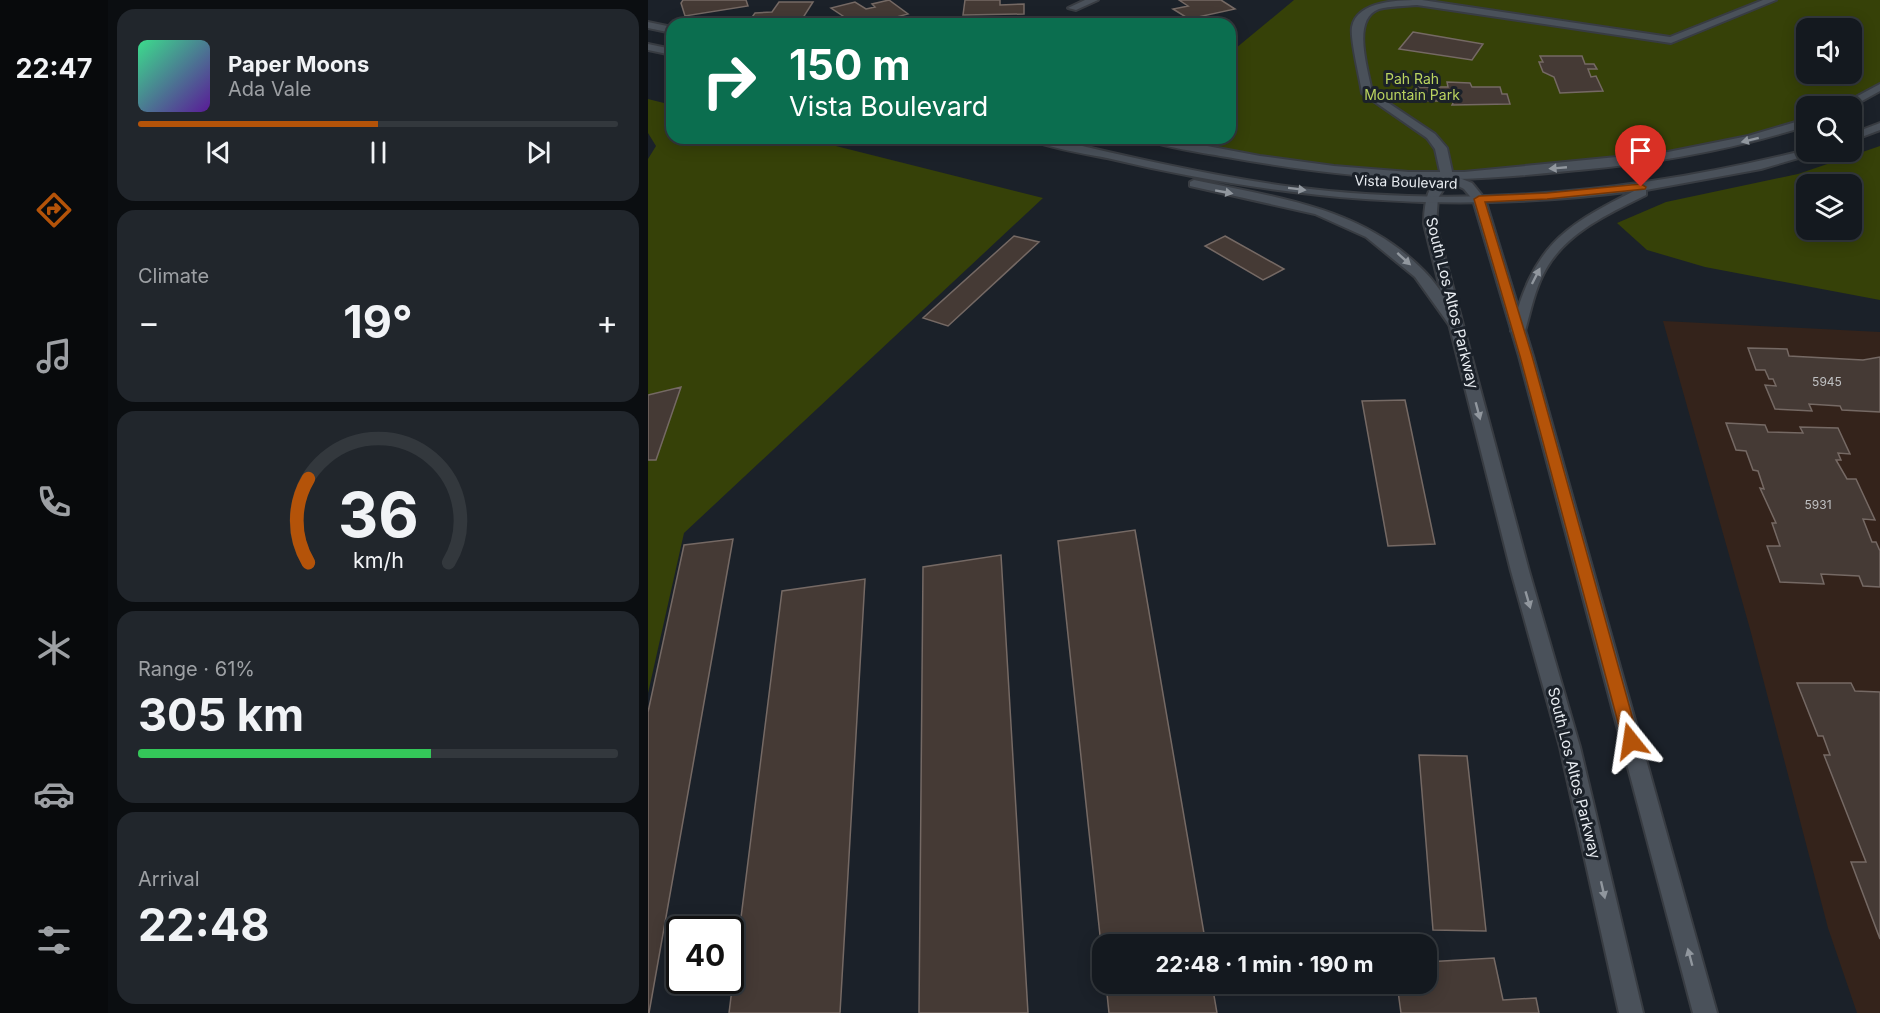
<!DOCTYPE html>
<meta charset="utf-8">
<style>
body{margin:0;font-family:Inter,sans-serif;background:#21262c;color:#f1f3f6;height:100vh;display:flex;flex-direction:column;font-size:22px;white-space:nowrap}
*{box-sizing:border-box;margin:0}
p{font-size:20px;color:#9da0a4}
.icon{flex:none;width:33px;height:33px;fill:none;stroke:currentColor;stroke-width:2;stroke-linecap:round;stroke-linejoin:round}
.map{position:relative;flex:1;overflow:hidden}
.drawer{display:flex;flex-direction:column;gap:9px;padding:9px;background:#0b0e11;width:540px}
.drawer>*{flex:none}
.guide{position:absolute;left:18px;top:18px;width:570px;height:126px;border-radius:18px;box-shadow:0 3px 15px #0003,0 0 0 2px #33383d;background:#0b6e4f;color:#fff;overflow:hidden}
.controls{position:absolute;left:1148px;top:18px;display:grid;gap:12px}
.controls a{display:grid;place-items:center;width:66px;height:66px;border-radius:12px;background:#14191f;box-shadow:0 3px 15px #0003,0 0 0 2px #33383d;font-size:30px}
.speed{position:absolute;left:18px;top:916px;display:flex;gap:12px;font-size:30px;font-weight:700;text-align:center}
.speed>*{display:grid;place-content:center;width:78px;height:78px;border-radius:50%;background:#14191f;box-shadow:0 3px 15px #0003,0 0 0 2px #33383d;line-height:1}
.speed .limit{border:3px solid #111;border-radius:9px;background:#fff;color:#111}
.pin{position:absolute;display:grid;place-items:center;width:51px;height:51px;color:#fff;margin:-62px -26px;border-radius:50% 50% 50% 0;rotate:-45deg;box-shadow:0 0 6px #0007}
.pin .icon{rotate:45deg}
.me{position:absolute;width:66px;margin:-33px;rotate:345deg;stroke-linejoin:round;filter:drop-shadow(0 0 4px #0008)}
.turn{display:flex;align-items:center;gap:21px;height:126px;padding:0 24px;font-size:27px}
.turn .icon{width:78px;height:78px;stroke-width:2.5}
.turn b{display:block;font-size:42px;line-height:51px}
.big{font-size:45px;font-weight:700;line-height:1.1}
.drawer .card{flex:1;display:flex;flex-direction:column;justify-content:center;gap:9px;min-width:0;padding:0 21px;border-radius:18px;background:#21262c}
.drawer .dial{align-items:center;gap:0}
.dial svg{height:156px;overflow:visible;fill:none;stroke:#33383d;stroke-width:7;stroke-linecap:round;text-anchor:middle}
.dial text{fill:#f1f3f6;stroke:none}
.song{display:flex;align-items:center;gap:18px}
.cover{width:72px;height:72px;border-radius:9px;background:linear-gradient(135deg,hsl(150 70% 55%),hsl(270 70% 35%))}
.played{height:6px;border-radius:3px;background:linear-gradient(90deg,#b45309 50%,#33383d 50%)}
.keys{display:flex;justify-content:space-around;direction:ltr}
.heat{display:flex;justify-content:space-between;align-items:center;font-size:33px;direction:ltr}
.charge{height:9px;border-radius:4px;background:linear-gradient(90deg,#34c759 61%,#33383d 0)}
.trip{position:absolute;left:444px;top:934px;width:345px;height:60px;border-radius:18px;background:#14191f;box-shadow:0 3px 15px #0003,0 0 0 2px #33383d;font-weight:700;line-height:60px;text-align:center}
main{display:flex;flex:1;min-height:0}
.tabs{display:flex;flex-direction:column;width:108px;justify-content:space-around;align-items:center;background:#080a0c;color:#9da0a4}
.tabs .icon{width:42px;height:42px}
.tabs .on{color:#b45309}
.tabs b{font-size:27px;color:#f1f3f6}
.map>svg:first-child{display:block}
.commercial{fill:#34231b}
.green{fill:#364108;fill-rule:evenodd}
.building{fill:#453a35;stroke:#756964;stroke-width:1.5}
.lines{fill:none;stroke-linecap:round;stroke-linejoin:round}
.service-casing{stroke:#383c42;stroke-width:4}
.minor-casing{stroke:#383c42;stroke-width:4}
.tertiary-casing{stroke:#383c42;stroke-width:4}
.secondary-casing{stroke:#383c42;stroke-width:4}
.service{fill:#4a515a;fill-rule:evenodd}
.minor{fill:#4a515a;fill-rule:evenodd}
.tertiary{fill:#4a515a;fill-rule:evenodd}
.secondary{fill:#4a515a;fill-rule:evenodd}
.oneway{fill:#91979e}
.route{fill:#b45309;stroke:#753606;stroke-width:1.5}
.labels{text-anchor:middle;stroke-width:6;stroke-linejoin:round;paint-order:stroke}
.number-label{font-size:12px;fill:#bfc0c2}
.far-park-label{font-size:14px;fill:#bad35f;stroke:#1b2129}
.far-street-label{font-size:14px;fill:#e8ecf1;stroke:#1b2129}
.street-label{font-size:15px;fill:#e8ecf1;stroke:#1b2129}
</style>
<main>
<nav class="tabs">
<b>22:47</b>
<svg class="icon on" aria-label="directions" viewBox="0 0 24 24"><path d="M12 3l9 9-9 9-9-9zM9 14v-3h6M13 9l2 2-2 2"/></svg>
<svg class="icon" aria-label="music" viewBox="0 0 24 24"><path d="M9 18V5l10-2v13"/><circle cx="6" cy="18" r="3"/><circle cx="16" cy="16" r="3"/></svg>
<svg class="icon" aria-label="phone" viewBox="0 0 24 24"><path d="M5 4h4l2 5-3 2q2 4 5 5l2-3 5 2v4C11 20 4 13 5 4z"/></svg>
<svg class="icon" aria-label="climate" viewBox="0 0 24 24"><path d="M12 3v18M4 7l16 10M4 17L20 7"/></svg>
<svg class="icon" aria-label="car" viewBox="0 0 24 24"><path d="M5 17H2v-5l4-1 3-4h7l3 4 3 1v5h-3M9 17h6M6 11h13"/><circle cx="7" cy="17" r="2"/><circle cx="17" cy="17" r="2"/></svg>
<svg class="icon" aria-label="filters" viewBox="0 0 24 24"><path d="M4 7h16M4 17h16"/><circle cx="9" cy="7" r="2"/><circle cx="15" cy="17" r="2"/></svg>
</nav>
<section class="drawer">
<div class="card">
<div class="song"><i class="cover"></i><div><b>Paper Moons</b><p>Ada Vale</p></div></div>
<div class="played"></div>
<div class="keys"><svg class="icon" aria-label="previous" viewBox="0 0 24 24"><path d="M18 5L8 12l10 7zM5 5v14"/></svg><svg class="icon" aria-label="pause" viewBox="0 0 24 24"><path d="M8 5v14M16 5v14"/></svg><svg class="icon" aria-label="next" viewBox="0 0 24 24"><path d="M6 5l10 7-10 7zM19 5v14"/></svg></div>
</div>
<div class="card"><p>Climate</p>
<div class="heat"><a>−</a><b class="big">19°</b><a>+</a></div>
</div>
<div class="card dial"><svg viewBox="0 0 100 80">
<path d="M14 69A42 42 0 1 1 86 69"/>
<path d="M14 69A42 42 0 0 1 14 26" stroke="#b45309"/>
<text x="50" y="56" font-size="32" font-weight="700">36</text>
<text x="50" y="72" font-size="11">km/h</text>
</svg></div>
<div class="card"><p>Range · 61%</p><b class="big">305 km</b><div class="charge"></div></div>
<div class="card"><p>Arrival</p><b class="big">22:48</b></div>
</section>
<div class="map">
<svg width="1232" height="1013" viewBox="0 0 1232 1013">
<rect width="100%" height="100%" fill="#1b2129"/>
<path class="commercial" d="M1015,321L1232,332V1013H1209L1180,928L1102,629Z"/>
<path class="green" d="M646,0H1232V84L1191,106H1158V120L1105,139L987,163L774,175L668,169L497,138H582V53ZM1158,28H1203V74H1158Z
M0,99L24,105V138H156L395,198L36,533L0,693V159L8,146L0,133Z
M1232,146V300L1057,267L999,250L969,223L1018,202L1150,174ZM1158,184H1203V230H1158Z"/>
<path class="building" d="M35,0H98L100,6L37,16L33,3Z
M241,0L260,14L222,24H207L183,8L207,2L218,9L227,7L224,4Z
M317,0H352V5L376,4V14L315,15Z
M531,0H573L587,9L541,19L525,9L540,6Z
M131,2H165L151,24H99L107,13L124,12Z
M64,17L76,20L67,24L52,23Z
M765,32L835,44L824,60L751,49Z
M892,56H934L937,64H946L949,69H940L943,77L948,76L955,91L912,93L906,77L895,72L891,62H895Z
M799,82L822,83L824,87H852L854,94H859L862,104L804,105L806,101H770L768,87H800Z
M366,236L391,242L300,326L275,318Z
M577,236L636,269L615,280L557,246Z
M1100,348L1139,349L1141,356L1215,360L1232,357V412L1194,410L1192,406L1161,404L1164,411L1127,409L1117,385L1128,386L1125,379H1121L1117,370H1108Z
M33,387L8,460H0V395Z
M757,400L787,544L740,546L714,401Z
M1078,423L1117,425L1120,432L1155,433L1152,427L1190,428L1202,454L1190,453L1193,460H1188L1199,479H1208L1227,520L1215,519L1224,542H1228L1232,551V587L1215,586L1211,576L1173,574L1176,584L1132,582L1119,546H1132L1124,523H1128L1112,488L1116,489L1110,471L1105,470L1098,451L1088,450Z
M487,530L558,945H454V954L410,541Z
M85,539L1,1013H0V712L36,545Z
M353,555L380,1013H271L275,567Z
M217,579L192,1013H81L134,591Z
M1149,683H1203L1207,691L1232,692V939L1203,862H1218L1176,755H1182L1175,736H1170Z
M771,755L819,756L838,931L785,930Z
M846,958L855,1000L888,998L891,1013H753L749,984H778V962Z
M458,984H564L569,1013H461Z"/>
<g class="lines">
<defs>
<path id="service" d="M774,0L1022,37L1115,0H1128L1023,43L769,5C757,6 742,6 731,9C703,19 720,69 724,92L787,134L799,148L805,176L799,179L793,176L787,149L779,138L714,93C712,78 702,40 704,27C709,0 753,0 774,0Z"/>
<path id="minor" d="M437,0H450L428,10L420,8Z"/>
<path id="tertiary" d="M799,173L824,183L837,199L885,356L1069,1013H1045L871,356L825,200L816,189L801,181L790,198L788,224L881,571L932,747L995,1013H971L912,747L863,571L776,224C776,206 779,179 799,173Z"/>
<path id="secondary" d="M0,22L24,27V33L0,28Z
M0,44L24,49V55L0,50Z
M1232,84V91L1203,107L1191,106Z
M1158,119V126C1084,150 1009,163 931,170C888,174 844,179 800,179C726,180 652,170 579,157C563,154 505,146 495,138H517L612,156L686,166L761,172H816L1020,152L1100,136Z
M1232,123V130L1203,141V134Z
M380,138H400C481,157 562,176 645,187C817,209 991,192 1158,150L1171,152L1113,169L998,190V195C962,213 919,232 898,269C887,288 883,310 877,331L870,335L863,331C886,248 910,229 986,191C803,215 637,200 459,158C443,155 390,146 380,138Z
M546,180C629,198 714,207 776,271C791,286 802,306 814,323L807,327L802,326L767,277L718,237L667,214L542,186V182Z"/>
</defs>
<use href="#service" class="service-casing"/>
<use href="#minor" class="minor-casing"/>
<use href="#tertiary" class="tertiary-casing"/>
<use href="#secondary" class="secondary-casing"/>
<use href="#service" class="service"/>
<use href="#minor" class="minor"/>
<use href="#tertiary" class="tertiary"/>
<use href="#secondary" class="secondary"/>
</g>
<defs><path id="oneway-solid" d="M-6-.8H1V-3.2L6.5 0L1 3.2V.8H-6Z" transform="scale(1.5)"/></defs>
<g class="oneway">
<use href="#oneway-solid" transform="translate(1102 140) rotate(166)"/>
<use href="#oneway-solid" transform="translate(910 168) rotate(175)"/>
<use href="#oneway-solid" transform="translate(649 189) rotate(7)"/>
<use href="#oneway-solid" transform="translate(576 192) rotate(10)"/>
<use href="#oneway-solid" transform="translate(756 259) rotate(42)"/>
<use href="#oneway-solid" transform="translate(888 276) rotate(-63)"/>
<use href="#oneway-solid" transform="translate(830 411) rotate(75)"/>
<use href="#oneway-solid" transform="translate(880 600) rotate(74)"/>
<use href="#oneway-solid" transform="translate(955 890) rotate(77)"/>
<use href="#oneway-solid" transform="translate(1042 957) rotate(-105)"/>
</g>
<path class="route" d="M993,184L998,187L997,189L899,199L837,202L884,356L991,741L989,746H977L975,741L872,356L826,199L831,196L899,193Z"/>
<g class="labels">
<g class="number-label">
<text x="1179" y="386">5945</text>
<text x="1170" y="509">5931</text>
</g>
<g class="far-park-label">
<text x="764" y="84">Pah Rah<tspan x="764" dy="16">Mountain Park</tspan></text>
</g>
<g class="far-street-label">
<text transform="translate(758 182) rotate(2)" y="5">Vista Boulevard</text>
</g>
<g class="street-label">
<text transform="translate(804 303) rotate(76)" y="5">South Los Altos Parkway</text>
<text transform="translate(926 773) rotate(76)" y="5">South Los Altos Parkway</text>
</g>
</g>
</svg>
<div class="controls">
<a><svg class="icon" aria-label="sound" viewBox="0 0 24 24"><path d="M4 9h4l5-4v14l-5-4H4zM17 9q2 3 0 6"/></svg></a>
<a><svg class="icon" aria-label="search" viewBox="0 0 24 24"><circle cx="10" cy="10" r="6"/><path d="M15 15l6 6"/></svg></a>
<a><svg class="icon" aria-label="layers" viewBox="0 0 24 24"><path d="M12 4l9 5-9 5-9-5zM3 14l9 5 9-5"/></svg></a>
</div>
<div class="speed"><div class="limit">40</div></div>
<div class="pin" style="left:993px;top:187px;background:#d93025"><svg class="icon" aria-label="arrive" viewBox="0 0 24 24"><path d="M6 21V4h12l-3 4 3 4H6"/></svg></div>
<svg class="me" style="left:983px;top:741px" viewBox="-20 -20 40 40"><path d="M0-17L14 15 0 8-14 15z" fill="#b45309" stroke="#fff" stroke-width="4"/></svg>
<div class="trip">22:48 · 1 min · 190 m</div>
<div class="guide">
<div class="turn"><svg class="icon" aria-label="right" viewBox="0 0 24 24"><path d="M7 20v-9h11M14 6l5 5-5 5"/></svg><div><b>150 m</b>Vista Boulevard</div></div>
</div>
</div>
</main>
